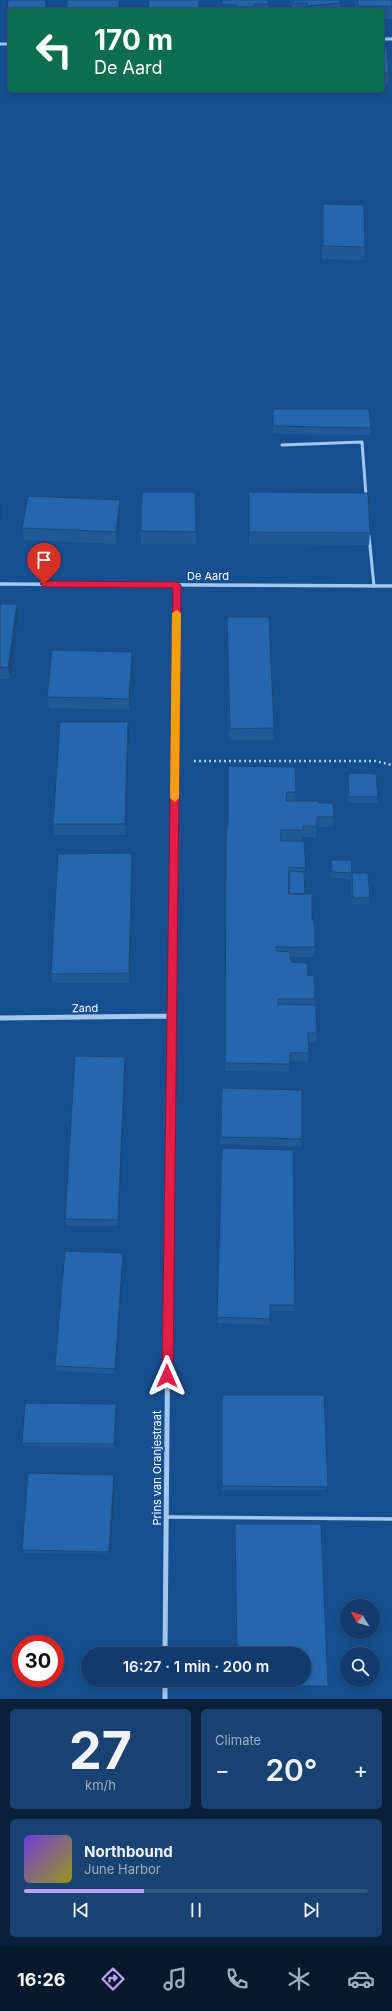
<!DOCTYPE html>
<meta charset="utf-8">
<style>
body{margin:0;font-family:Inter,sans-serif;background:#194272;color:#f1f3f6;height:100vh;display:flex;flex-direction:column;font-size:15px;white-space:nowrap}
*{box-sizing:border-box;margin:0}
p{font-size:13px;color:#9cadc2}
.icon{flex:none;width:22px;height:22px;fill:none;stroke:currentColor;stroke-width:2;stroke-linecap:round;stroke-linejoin:round}
.map{position:relative;height:1699px;overflow:hidden}
.side{display:flex;flex-direction:column;gap:10px;padding:10px;background:#09203b;flex:1}
.side>*{flex:none}
.hud{position:absolute;left:8px;top:8px;width:376px;height:84px;border-radius:4px;box-shadow:0 2px 10px #0003,0 0 0 1px #30557f;background:#0b6e4f;color:#fff;overflow:hidden}
.needle{width:26px;rotate:308deg}
.tools{position:absolute;left:340px;top:1599px;display:grid;gap:8px}
.tools a{display:grid;place-items:center;width:40px;height:40px;border-radius:50%;background:#103b6c;box-shadow:0 2px 10px #0003,0 0 0 1px #30557f;font-size:20px}
.speed{position:absolute;left:12px;top:1635px;display:flex;gap:8px;font-size:20px;font-weight:700;text-align:center}
.speed>*{display:grid;place-content:center;width:52px;height:52px;border-radius:50%;background:#103b6c;box-shadow:0 2px 10px #0003,0 0 0 1px #30557f;line-height:1}
.speed .limit{border:6px solid #d22;background:#fff;color:#111}
.pin{position:absolute;display:grid;place-items:center;width:34px;height:34px;color:#fff;margin:-41px -17px;border-radius:50% 50% 50% 0;rotate:-45deg;box-shadow:0 0 4px #0007}
.pin .icon{rotate:45deg}
.me{position:absolute;width:44px;margin:-22px;rotate:0deg;stroke-linejoin:round;filter:drop-shadow(0 0 3px #0008)}
.turn{display:flex;align-items:center;gap:14px;height:84px;padding:0 20px;font-size:18px}
.turn .icon{width:52px;height:52px;stroke-width:2.5}
.turn b{display:block;font-size:28px;line-height:34px}
.big{font-size:30px;font-weight:600;line-height:1.1}
.side .tile{flex:1;display:flex;flex-direction:column;justify-content:center;gap:6px;min-width:0;padding:0 14px;border-radius:6px;background:#194272}
.side .dial{align-items:center;gap:0}
.dial b{font-size:52px;line-height:1}
.song{display:flex;align-items:center;gap:12px}
.cover{width:48px;height:48px;border-radius:6px;background:linear-gradient(135deg,hsl(260 70% 55%),hsl(60 70% 35%))}
.played{height:4px;border-radius:2px;background:linear-gradient(90deg,#bca0f2 35%,#30557f 35%)}
.keys{display:flex;justify-content:space-around;direction:ltr}
.heat{display:flex;justify-content:space-between;align-items:center;font-size:22px;direction:ltr}
.side .tiles{flex:1;display:grid;gap:10px;grid-template-columns:1fr 1fr}
.tile:last-child{grid-column:span 2}
.trip{position:absolute;left:81px;top:1647px;width:230px;height:40px;border-radius:20px;background:#103b6c;box-shadow:0 2px 10px #0003,0 0 0 1px #30557f;font-weight:600;line-height:40px;text-align:center}
.menu{display:flex;height:64px;justify-content:space-around;align-items:center;background:#06182b;color:#9cadc2}
.menu .icon{width:28px;height:28px}
.menu .current{color:#bca0f2}
.menu b{font-size:18px;color:#f1f3f6}
.map>svg:first-child{display:block}
.lines{fill:none;stroke-linecap:round;stroke-linejoin:round}
.path{stroke:#a3c8f0;stroke-width:2.5;stroke-dasharray:2 3;stroke-linecap:butt}
.service-far1{stroke:#a3c8f0;stroke-width:3}
.service{stroke:#a3c8f0;stroke-width:3.5}
.minor-far2{stroke:#a3c8f0;stroke-width:3}
.minor-far1{stroke:#a3c8f0;stroke-width:3.5}
.minor{stroke:#a3c8f0;stroke-width:5}
.wall{fill:#205996}
.shaded-wall{fill:#1a487a}
.building{fill:#2567ae;stroke:#1a487a}
.route{fill:#e11d48;stroke:#92132f}
.slow{fill:#f59e0b}
.labels{text-anchor:middle;stroke-width:4;stroke-linejoin:round;paint-order:stroke}
.street-label{font-size:11px;fill:#fff;stroke:#164f90}
</style>
<div class="map">
<svg width="392" height="1699" viewBox="0 0 392 1699">
<rect width="100%" height="100%" fill="#164f90"/>
<g class="lines">
<path class="path" d="M194,761H375L392,765"/>
<path class="service-far1" d="M282,445L362,442L366,495
M369,536L374,586"/>
<path class="service" d="M166,1517L392,1519"/>
<path class="minor-far2" d="M382,39H392
M0,44H10"/>
<path class="minor-far1" d="M0,584L392,586
M171,976L177,585"/>
<path class="minor" d="M0,1018L170,1016
M165,1654L171,975
M165,1680V1699"/>
</g>
<path class="wall" d="M67,0H120V10H67Z
M149,0L199,10H148Z
M222,0H268V10H222Z
M291,0H340V10H292Z
M355,0H392V19H382V10H355Z
M48,2L47,10H10V21H8L7,8Z
M382,48L389,73L388,85H382Z
M263,90H285V92H263Z
M323,204L365,247L364,260L322,259V217Z
M273,409L371,428L370,435L273,434Z
M195,492L196,544H141V531Z
M249,492L370,533L369,545L249,544Z
M120,512L116,544L24,540L22,528Z
M0,604L18,616L11,679H0Z
M227,617L274,728L273,740H229L227,629Z
M133,664L130,710L49,708L47,697Z
M129,733L126,835H55L53,824Z
M228,766L296,792L295,801L319,803L334,817L333,827H317L316,837H302L301,841H281L306,868L304,878L305,894L312,920L315,947L314,957H290L291,962L308,976L315,999L314,1005L317,1033L316,1042H308L309,1053L307,1062L290,1061L289,1072L225,1071V851L228,821Z
M348,773L378,797L377,803H348L347,779Z
M132,853L133,864L130,983H53L51,974Z
M331,860L352,873L370,898L369,904H352L350,879L331,878Z
M126,1066L119,1226H66L65,1219Z
M222,1088L302,1139L301,1147L220,1144Z
M222,1148L295,1305L293,1311H270V1319L269,1325L217,1323Z
M123,1253L124,1259L116,1374L57,1371L55,1366Z
M222,1395L328,1487L326,1490H222Z
M116,1404L117,1409L115,1448L25,1447L22,1443Z
M115,1479L111,1554L24,1553L22,1550Z
M235,1524L328,1686H236V1680H304V1654H236L234,1527Z"/>
<path class="shaded-wall" d="M46,0H48L47,10H46Z
M119,0H120V10H119Z
M0,499L2,511L0,522Z
M120,500V512L116,544V532Z
M17,604L18,616L11,679L8,668Z
M132,652L133,664L130,710L129,699Z
M128,722L129,733L126,835L125,824Z
M132,853L133,864L130,983L129,973Z
M125,1057L126,1066L119,1226L118,1220Z
M123,1253L124,1259L116,1374L115,1369Z
M116,1404L117,1409L115,1448L114,1444Z
M114,1475L115,1479L111,1554L109,1552Z"/>
<path class="building" d="M8,0H46V8H7Z
M67,0H119V9L67,10Z
M149,0H199V10L148,9Z
M222,0H268V4H254V7H236V5H222Z
M293,0H340V3L308,6L307,3H294Z
M357,0H392V6H358Z
M382,48H387L389,73H382Z
M323,204L364,205L365,247L323,246Z
M273,409H369L371,428L273,426Z
M142,492H195L196,532L141,531Z
M249,492L368,493L370,533L249,532Z
M28,496L120,500L116,532L22,528Z
M0,604H17L8,668L0,667Z
M227,617H269L274,728L230,729Z
M52,650L132,652L129,699L47,697Z
M60,722H128L125,824H53Z
M228,766L295,767L296,792H287L286,801H319V803H333L334,817H317V827L303,826V830H281V841H304L306,868L289,867V894H312V920H314L315,947H276L277,951L290,952L291,962L307,963L308,976L314,975L315,999H278V1004L316,1005L317,1033H308L309,1053H290V1064L225,1063L226,841L228,817Z
M348,773L376,774L378,797H349Z
M132,853L129,973L51,974L58,854Z
M331,860H351L352,873L332,872Z
M289,871L304,872L305,894H289Z
M352,873H368L370,898H353Z
M75,1056L125,1057L118,1220L65,1219Z
M222,1088L302,1090V1139L221,1137Z
M222,1148L293,1150L295,1305H270V1319L217,1317Z
M65,1251L123,1253L115,1369L55,1366Z
M222,1395H324L328,1487L222,1486Z
M25,1403L116,1404L114,1444L22,1443Z
M28,1473L114,1475L109,1552L22,1550Z
M235,1524H321L328,1686H237V1680H304V1654H237Z"/>
<path class="route" d="M44,581L177,582L181,585L173,1376L171,1380L167,1382L163,1380L162,1376L173,588L44,587L40,584Z"/>
<path class="slow" d="M177,610L181,613L179,798L175,802L170,798L172,613Z"/>
<g class="labels">
<g class="street-label">
<text x="208" y="580">De Aard</text>
<text transform="translate(85 1008) rotate(-1)" y="4">Zand</text>
<text transform="translate(157 1468) rotate(-90)" y="4">Prins van Oranjestraat</text>
</g>
</g>
</svg>
<div class="tools">
<a><svg class="needle" viewBox="-14 -14 28 28"><path d="M0-13l5 13h-10z" fill="#e53935"/><path d="M0 13l5-13h-10z" fill="#9cadc2"/></svg></a>
<a><svg class="icon" aria-label="search" viewBox="0 0 24 24"><circle cx="10" cy="10" r="6"/><path d="M15 15l6 6"/></svg></a>
</div>
<div class="speed"><div class="limit">30</div></div>
<div class="pin" style="left:44px;top:584px;background:#d93025"><svg class="icon" aria-label="arrive" viewBox="0 0 24 24"><path d="M6 21V4h12l-3 4 3 4H6"/></svg></div>
<svg class="me" style="left:167px;top:1376px" viewBox="-20 -20 40 40"><path d="M0-17L14 15 0 8-14 15z" fill="#e11d48" stroke="#fff" stroke-width="4"/></svg>
<div class="trip">16:27 · 1 min · 200 m</div>
<div class="hud">
<div class="turn"><svg class="icon" aria-label="left" viewBox="0 0 24 24"><path d="M17 20v-9H6M10 6l-5 5 5 5"/></svg><div><b>170 m</b>De Aard</div></div>
</div>
</div>
<section class="side">
<div class="tiles">
<div class="tile dial"><b>27</b><p>km/h</p></div>
<div class="tile"><p>Climate</p>
<div class="heat"><a>−</a><b class="big">20°</b><a>+</a></div>
</div>
<div class="tile">
<div class="song"><i class="cover"></i><div><b>Northbound</b><p>June Harbor</p></div></div>
<div class="played"></div>
<div class="keys"><svg class="icon" aria-label="previous" viewBox="0 0 24 24"><path d="M18 5L8 12l10 7zM5 5v14"/></svg><svg class="icon" aria-label="pause" viewBox="0 0 24 24"><path d="M8 5v14M16 5v14"/></svg><svg class="icon" aria-label="next" viewBox="0 0 24 24"><path d="M6 5l10 7-10 7zM19 5v14"/></svg></div>
</div>
</div>
</section>
<nav class="menu">
<b>16:26</b>
<svg class="icon current" aria-label="directions" viewBox="0 0 24 24"><path d="M12 3l9 9-9 9-9-9zM9 14v-3h6M13 9l2 2-2 2"/></svg>
<svg class="icon" aria-label="music" viewBox="0 0 24 24"><path d="M9 18V5l10-2v13"/><circle cx="6" cy="18" r="3"/><circle cx="16" cy="16" r="3"/></svg>
<svg class="icon" aria-label="phone" viewBox="0 0 24 24"><path d="M5 4h4l2 5-3 2q2 4 5 5l2-3 5 2v4C11 20 4 13 5 4z"/></svg>
<svg class="icon" aria-label="climate" viewBox="0 0 24 24"><path d="M12 3v18M4 7l16 10M4 17L20 7"/></svg>
<svg class="icon" aria-label="car" viewBox="0 0 24 24"><path d="M5 17H2v-5l4-1 3-4h7l3 4 3 1v5h-3M9 17h6M6 11h13"/><circle cx="7" cy="17" r="2"/><circle cx="17" cy="17" r="2"/></svg>
</nav>
